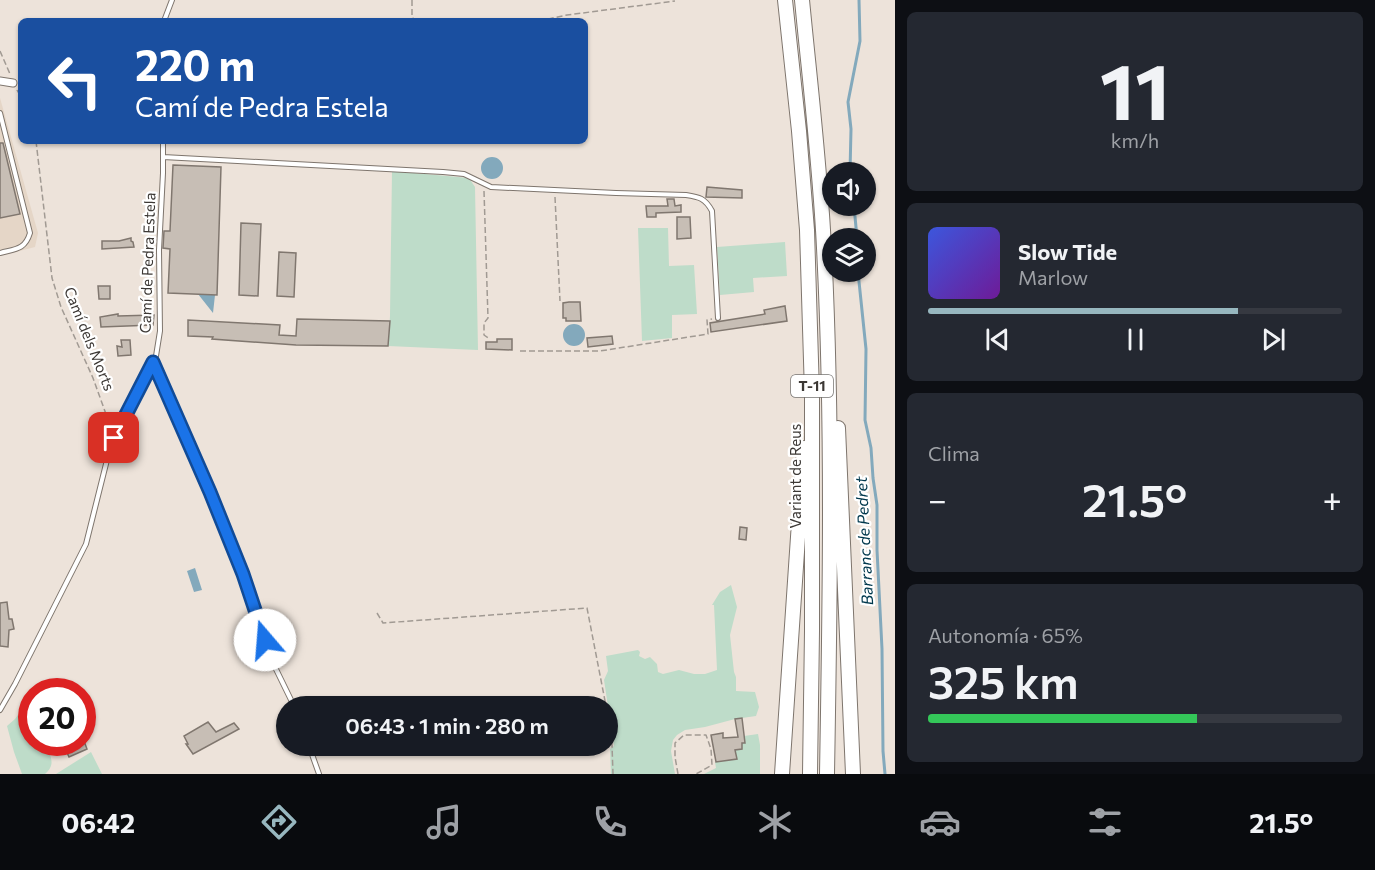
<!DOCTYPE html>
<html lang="es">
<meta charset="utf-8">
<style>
body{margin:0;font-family:Commissioner,sans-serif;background:#242831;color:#f1f3f6;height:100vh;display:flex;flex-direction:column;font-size:22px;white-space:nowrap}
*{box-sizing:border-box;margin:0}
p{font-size:20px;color:#9ea1a6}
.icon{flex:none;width:33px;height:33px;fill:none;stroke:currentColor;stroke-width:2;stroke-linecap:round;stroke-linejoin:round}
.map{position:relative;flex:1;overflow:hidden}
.details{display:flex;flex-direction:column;gap:12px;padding:12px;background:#0d0f14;width:480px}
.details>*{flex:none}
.guide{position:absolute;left:18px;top:18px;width:570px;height:126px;border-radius:9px;box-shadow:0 2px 4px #0004;background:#1a4fa0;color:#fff;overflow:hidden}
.buttons{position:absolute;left:822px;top:162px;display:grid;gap:12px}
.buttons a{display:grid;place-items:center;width:54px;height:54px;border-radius:50%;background:#171b24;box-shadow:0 2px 4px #0004;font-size:30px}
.speed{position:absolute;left:18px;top:678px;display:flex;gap:12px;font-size:30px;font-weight:700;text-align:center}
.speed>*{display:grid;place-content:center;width:78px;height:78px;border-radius:50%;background:#171b24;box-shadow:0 2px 4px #0004;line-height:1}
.speed .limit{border:9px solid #d22;background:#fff;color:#111}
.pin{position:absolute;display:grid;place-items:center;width:51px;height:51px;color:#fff;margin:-26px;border-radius:12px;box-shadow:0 3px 9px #0006}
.me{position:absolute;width:66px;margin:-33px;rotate:342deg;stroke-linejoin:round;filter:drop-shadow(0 0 4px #0008)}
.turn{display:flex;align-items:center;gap:21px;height:126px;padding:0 18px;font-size:27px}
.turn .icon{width:78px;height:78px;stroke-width:2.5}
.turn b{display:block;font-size:42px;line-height:51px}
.big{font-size:45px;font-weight:600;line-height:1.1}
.details .tile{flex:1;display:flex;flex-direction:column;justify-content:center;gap:9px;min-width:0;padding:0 21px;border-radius:9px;background:#242831}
.details .dial{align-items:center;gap:0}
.dial b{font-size:78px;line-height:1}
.song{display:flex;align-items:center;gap:18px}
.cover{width:72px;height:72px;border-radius:9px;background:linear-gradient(135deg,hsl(230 70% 55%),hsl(280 70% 35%))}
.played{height:6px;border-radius:3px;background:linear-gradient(90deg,#97b7bf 75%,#363941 75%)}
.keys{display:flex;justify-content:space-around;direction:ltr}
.heat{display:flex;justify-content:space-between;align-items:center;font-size:33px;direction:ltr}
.charge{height:9px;border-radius:4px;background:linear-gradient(90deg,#34c759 65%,#363941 0)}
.trip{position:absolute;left:276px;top:696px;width:342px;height:60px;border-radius:30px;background:#171b24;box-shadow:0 2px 4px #0004;font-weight:600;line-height:60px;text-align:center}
.menu{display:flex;height:96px;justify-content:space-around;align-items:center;background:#090b0e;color:#9ea1a6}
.menu .icon{width:42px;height:42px}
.menu .current{color:#97b7bf}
.menu b{font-size:27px;color:#f1f3f6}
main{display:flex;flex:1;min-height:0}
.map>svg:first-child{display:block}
.built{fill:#e5d6c7}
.green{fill:#bedcc9}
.water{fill:#83a9bc}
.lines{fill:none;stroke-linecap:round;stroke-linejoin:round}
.stream{stroke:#83a9bc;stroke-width:3}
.building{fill:#c7beb5;stroke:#80776f;stroke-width:1.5}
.service-casing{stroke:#7e756d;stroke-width:6}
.minor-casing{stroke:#7e756d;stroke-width:9}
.motorway-casing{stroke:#7e756d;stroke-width:16}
.path{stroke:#a19a93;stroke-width:1.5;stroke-dasharray:6 3;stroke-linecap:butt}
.service{stroke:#fff;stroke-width:4}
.minor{stroke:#fff;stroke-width:7}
.motorway{stroke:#fff;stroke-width:14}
.route-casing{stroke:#114b97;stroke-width:15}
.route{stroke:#1a73e8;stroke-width:10}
.labels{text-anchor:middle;stroke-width:4.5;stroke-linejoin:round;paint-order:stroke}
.shield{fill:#fff;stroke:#767472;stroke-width:1.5}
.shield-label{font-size:14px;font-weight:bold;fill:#3c3835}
.street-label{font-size:15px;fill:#3c3835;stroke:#fff}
.water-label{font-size:16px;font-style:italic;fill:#00384d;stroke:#fff}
</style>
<main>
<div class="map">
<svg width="895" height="774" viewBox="0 0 895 774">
<rect width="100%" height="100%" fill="#ede3da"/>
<path class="built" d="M0,98L38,233L35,247L0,256Z"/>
<path class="green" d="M392,171L469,178L475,187L478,350L388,346L390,316Z
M638,228H668L669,266L694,265L697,314L672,315V338L642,341Z
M785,242L787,276L753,278L754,292L720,295L717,247Z
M731,585L737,607L730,635L734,672L736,677V691L755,692L759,707L756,716L735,719L705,727L685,730L677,735L673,740L671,751L675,774H611L610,749L614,746L604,680L608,671L606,656L638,650L640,652L639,656L645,659L650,657L657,664L658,672L663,674L679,670L694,674H705L717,670L714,605H712L720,592Z
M26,704L31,711L32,742L44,743C50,754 57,764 45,774H22L14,752L7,726L15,719Z
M758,734L760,745V774H704L716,768L715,762L737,759L735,750L742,748V743L745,742L744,736Z
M91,752L102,774H56Z"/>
<path class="water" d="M481 168a11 11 0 1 1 22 0a11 11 0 1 1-22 0Z
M198,294L215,295L213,313Z
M563 335a11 11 0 1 1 22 0a11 11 0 1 1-22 0Z
M195,568L202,590L194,592L187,571Z"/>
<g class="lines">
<path class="stream" d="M850,172L851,129L848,102L860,41L859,0
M854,206L857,238
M858,272L866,349L865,420L871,448L873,478L877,505V550L882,649L883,751L885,774"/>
</g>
<path class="building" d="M0,143H3L20,214L0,218Z
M173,165L221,167L217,295L168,293L170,249L163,248L164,231H170Z
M707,187L742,190V198L706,197Z
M667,199H674L675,206L681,205V212L656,213V217H647L646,206H668Z
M677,217H690L691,238L677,239Z
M241,223L261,224L258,296L239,295Z
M131,238V241L133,242L134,247L102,249V241H119Z
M279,252L296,253L294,297L277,296Z
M98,286H110V299H99Z
M569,302H580L581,321H566V318H563V303Z
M785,306L787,321L711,332L710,323L765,314L764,310Z
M118,314V316L154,315L153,325L101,327L100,317Z
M297,319L390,321L388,346L296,345L212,339L213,337L188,336V320L280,325L279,335L296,336Z
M612,336L613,344L588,347L587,338Z
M497,339H512V350L486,349V342H497Z
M121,340H130L131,355L118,356L117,346L122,347Z
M740,527L747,528L746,540L739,539Z
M7,602L9,619H12L14,629L9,630L8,647L0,646V603Z
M742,718L745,743H742V749L735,750L737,759L716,762L711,735L723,733V738L738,737L735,719Z
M208,722L216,732L234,723L239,729L193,754L186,744H188L184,736Z
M84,741L87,749L69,757L65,748Z"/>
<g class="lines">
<defs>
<path id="service" d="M164,21L172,0
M0,113L30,233C25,250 15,249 0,253
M163,157L443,172L464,174L491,187L616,193L686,195C699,197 705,198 712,211L718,318
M153,362L202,472L243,574L272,661L294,706
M0,710L15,684L86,544L108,456L114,438L156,356L160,331L159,250L163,173V141
M309,746L319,774"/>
<path id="minor" d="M0,81L13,83"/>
<path id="motorway" d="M785,0L799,131L807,230L812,393V631L810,774
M802,0C810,83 820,165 824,248C833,423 830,599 827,774
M838,428L853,774
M782,774L804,448"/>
</defs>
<use href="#service" class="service-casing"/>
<use href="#minor" class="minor-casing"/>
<use href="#motorway" class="motorway-casing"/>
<path class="path" d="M412,0V17L415,21
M539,21L567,15L675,1
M0,51L10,74
M17,90L21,97
M36,141L52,278L61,307L93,378L111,428
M484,191L488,318L484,323V335L490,339
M555,197L560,301
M520,351H600L708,334L707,320L712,319
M377,613L383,623L587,608L606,706
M608,715L612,745L613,774
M678,774L675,757V743L684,735H706L711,749L712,765L696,774"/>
<use href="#service" class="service"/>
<use href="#minor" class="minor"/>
<use href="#motorway" class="motorway"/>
</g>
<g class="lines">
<defs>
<path id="route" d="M114,438L153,362L210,492L243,574L265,640"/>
</defs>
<use href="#route" class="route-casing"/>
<use href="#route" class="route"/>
</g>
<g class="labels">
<rect class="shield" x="791" y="375" width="42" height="22" rx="4.5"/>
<g class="shield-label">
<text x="812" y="391">T-11</text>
</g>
<g class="street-label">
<text transform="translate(148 263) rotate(-88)" y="5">Camí de Pedra Estela</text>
<text transform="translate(89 339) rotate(68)" y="5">Camí dels Morts</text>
<text transform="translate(796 476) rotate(-90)" y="5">Variant de Reus</text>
</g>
<g class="water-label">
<text transform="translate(864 541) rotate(-93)" y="6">Barranc de Pedret</text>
</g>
</g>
</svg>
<div class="buttons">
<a><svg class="icon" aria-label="sound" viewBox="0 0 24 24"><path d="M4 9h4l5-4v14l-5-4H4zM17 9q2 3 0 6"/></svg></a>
<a><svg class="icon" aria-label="layers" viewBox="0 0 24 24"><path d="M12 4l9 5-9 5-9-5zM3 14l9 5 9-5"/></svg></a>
</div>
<div class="speed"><div class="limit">20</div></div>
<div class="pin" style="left:114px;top:438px;background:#d93025"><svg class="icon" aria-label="arrive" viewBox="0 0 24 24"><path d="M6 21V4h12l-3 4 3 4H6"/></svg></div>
<svg class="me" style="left:265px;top:640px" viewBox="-20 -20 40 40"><circle r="19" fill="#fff"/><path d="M0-13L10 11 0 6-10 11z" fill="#1a73e8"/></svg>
<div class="trip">06:43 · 1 min · 280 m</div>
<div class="guide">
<div class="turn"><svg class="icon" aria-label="left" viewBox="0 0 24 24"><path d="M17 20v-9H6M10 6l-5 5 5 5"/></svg><div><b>220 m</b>Camí de Pedra Estela</div></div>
</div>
</div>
<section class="details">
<div class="tile dial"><b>11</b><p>km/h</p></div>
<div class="tile">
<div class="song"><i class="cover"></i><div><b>Slow Tide</b><p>Marlow</p></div></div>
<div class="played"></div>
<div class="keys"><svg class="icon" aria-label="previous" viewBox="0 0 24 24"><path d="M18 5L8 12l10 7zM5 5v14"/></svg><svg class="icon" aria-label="pause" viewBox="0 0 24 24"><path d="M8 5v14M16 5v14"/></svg><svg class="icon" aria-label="next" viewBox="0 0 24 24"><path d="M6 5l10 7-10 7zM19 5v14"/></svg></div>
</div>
<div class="tile"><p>Clima</p>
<div class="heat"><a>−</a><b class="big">21.5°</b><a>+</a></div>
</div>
<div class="tile"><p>Autonomía · 65%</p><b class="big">325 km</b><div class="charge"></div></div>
</section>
</main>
<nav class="menu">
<b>06:42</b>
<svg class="icon current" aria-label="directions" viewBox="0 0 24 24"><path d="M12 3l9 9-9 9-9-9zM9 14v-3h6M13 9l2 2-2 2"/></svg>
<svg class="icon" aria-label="music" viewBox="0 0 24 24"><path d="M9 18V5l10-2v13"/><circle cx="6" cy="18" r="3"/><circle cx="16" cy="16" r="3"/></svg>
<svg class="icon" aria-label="phone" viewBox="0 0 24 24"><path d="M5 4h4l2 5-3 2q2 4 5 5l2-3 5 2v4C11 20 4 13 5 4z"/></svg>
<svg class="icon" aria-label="climate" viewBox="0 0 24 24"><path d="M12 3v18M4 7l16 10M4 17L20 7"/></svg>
<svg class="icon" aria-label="car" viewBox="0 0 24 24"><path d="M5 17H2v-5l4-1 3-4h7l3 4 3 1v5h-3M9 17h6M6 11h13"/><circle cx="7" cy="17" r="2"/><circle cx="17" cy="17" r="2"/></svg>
<svg class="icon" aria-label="filters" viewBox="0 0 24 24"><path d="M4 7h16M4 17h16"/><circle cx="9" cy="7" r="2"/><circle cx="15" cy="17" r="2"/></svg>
<b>21.5°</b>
</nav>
